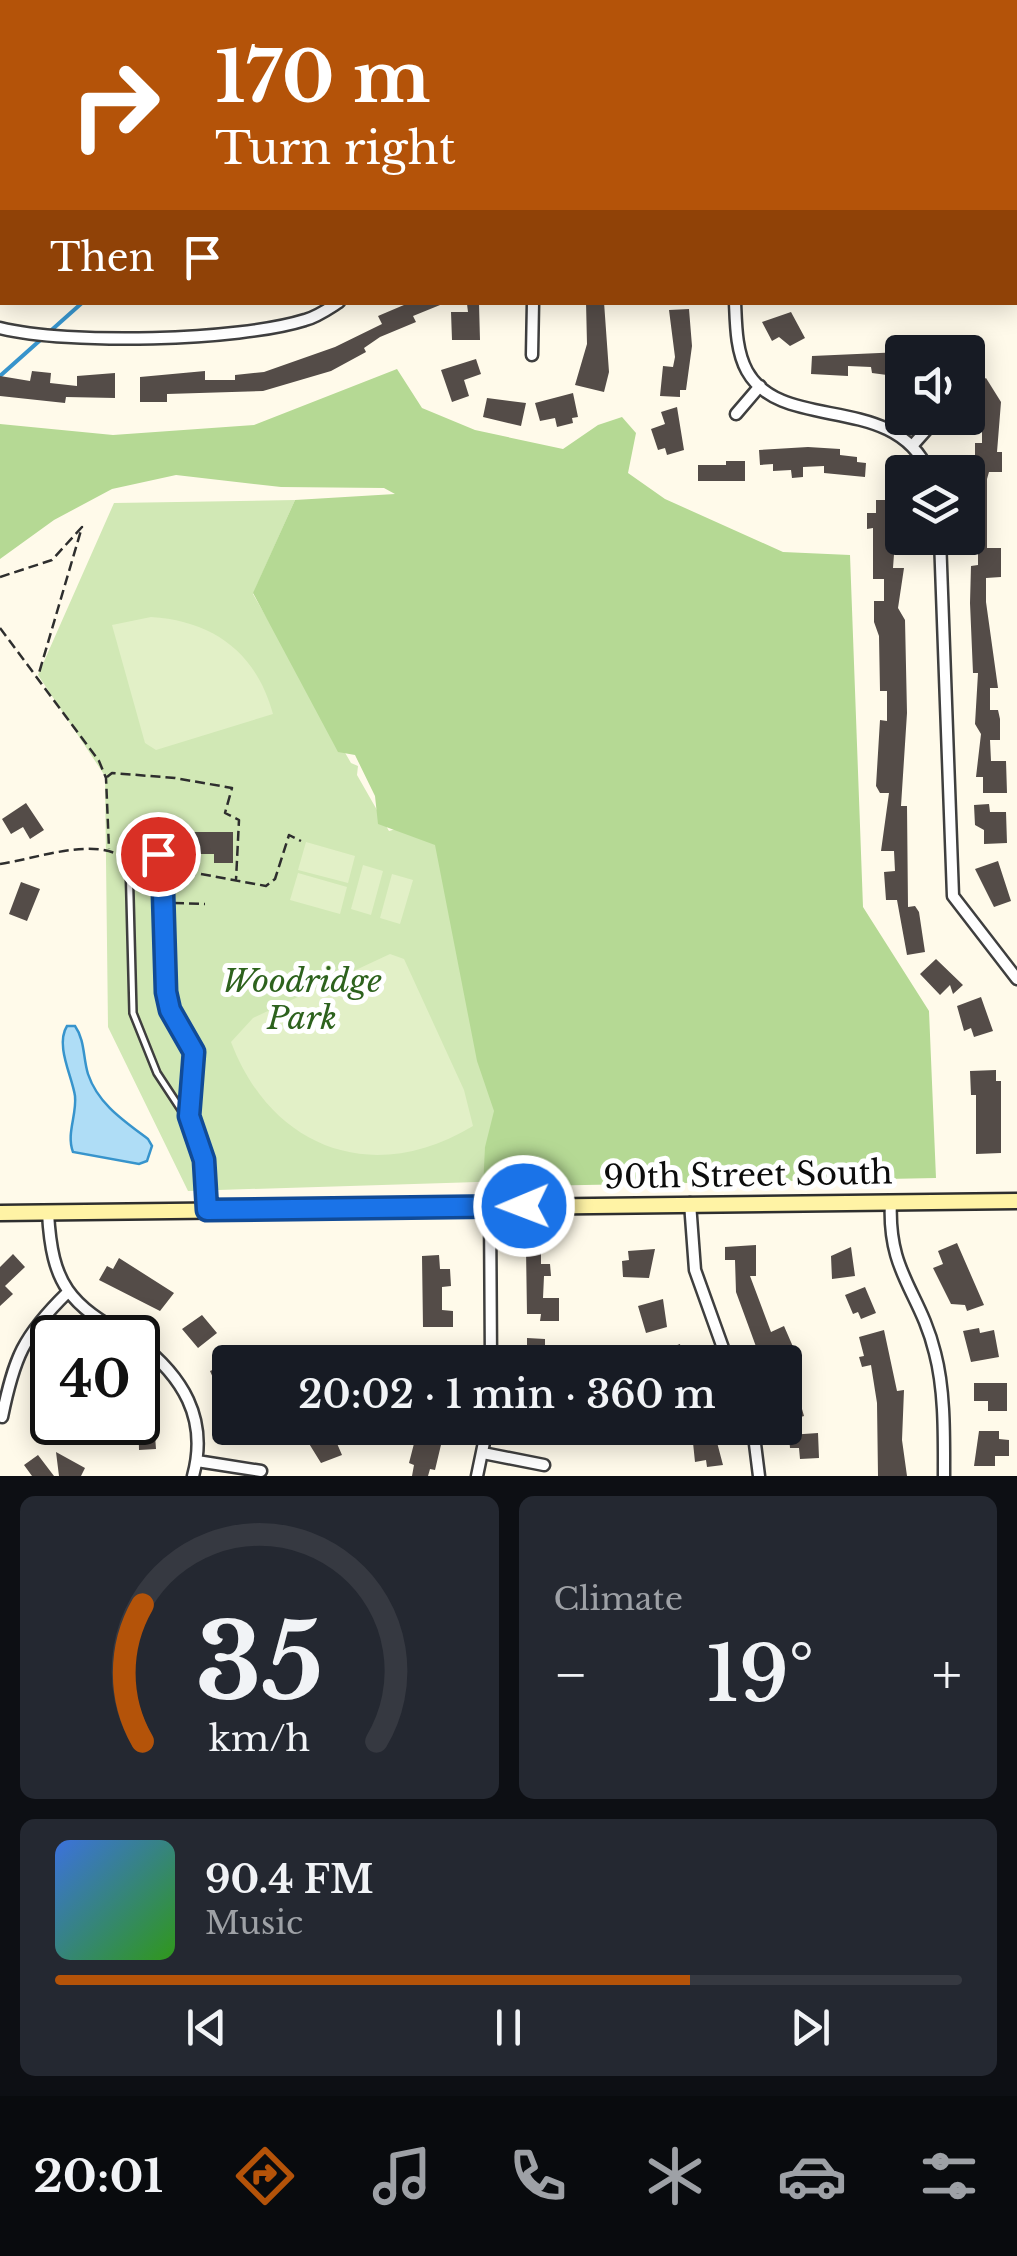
<!DOCTYPE html>
<meta charset="utf-8">
<style>
body{margin:0;font-family:"Libre Baskerville",serif;background:#242831;color:#f1f3f6;height:100vh;display:flex;flex-direction:column;font-size:38px;white-space:nowrap}
*{box-sizing:border-box;margin:0}
p{font-size:32px;color:#9ea1a6}
.icon{flex:none;width:55px;height:55px;fill:none;stroke:currentColor;stroke-width:2;stroke-linecap:round;stroke-linejoin:round}
.map{position:relative;height:1476px;overflow:hidden}
.side{display:flex;flex-direction:column;gap:20px;padding:20px;background:#0d0f14;flex:1}
.side>*{flex:none}
.hud{position:absolute;left:0px;top:0px;width:1018px;height:305px;box-shadow:0 5px 25px #0003;background:#b45309;color:#fff;overflow:hidden}
.controls{position:absolute;left:885px;top:335px;display:grid;gap:20px}
.controls a{display:grid;place-items:center;width:100px;height:100px;border-radius:10px;background:#171b24;box-shadow:0 5px 25px #0003;font-size:50px}
.speed{position:absolute;left:30px;top:1315px;display:flex;gap:20px;font-size:50px;font-weight:700;text-align:center}
.speed>*{display:grid;place-content:center;width:130px;height:130px;border-radius:50%;background:#171b24;box-shadow:0 5px 25px #0003;line-height:1}
.speed .limit{border:5px solid #111;border-radius:15px;background:#fff;color:#111}
.pin{position:absolute;display:grid;place-items:center;width:85px;height:85px;color:#fff;margin:-42px;border:5px solid #fff;border-radius:50%;box-shadow:0 2px 10px #0007}
.me{position:absolute;width:110px;margin:-55px;rotate:269deg;stroke-linejoin:round;filter:drop-shadow(0 0 8px #0008)}
.turn{display:flex;align-items:center;gap:35px;height:210px;padding:0 50px;font-size:45px}
.turn .icon{width:130px;height:130px;stroke-width:2.5}
.turn b{display:block;font-size:70px;line-height:85px}
.then{display:flex;align-items:center;height:95px;padding:0 50px;background:#0003;gap:20px;font-size:38px}
.big{font-size:75px;font-weight:600;line-height:1.1}
.side .widget{flex:1;display:flex;flex-direction:column;justify-content:center;gap:15px;min-width:0;padding:0 35px;border-radius:15px;background:#242831}
.side .dial{align-items:center;gap:0}
.dial svg{height:260px;overflow:visible;fill:none;stroke:#363941;stroke-width:7;stroke-linecap:round;text-anchor:middle}
.dial text{fill:#f1f3f6;stroke:none}
.song{display:flex;align-items:center;gap:30px}
.cover{width:120px;height:120px;border-radius:15px;background:linear-gradient(135deg,hsl(220 70% 55%),hsl(110 70% 35%))}
.played{height:10px;border-radius:5px;background:linear-gradient(90deg,#b45309 70%,#363941 70%)}
.keys{display:flex;justify-content:space-around;direction:ltr}
.heat{display:flex;justify-content:space-between;align-items:center;font-size:55px;direction:ltr}
.side .tiles{flex:1;display:grid;gap:20px;grid-template-columns:1fr 1fr}
.widget:last-child{grid-column:span 2}
.trip{position:absolute;left:212px;top:1345px;width:590px;height:100px;border-radius:10px;background:#171b24;box-shadow:0 5px 25px #0003;font-weight:600;line-height:100px;text-align:center}
.tab-bar{display:flex;height:160px;justify-content:space-around;align-items:center;background:#090b0e;color:#9ea1a6}
.tab-bar .icon{width:70px;height:70px}
.tab-bar .selected{color:#b45309}
.tab-bar b{font-size:45px;color:#f1f3f6}
.map>svg:first-child{display:block}
.green{fill:#d1e8b5}
.forest{fill:#b5d994}
.pitch{fill:#e2f0c7}
.water{fill:#afddf6;stroke:#3794cc;stroke-width:2.5}
.lines{fill:none;stroke-linecap:round;stroke-linejoin:round}
.stream{stroke:#3794cc;stroke-width:4}
.building{fill:#544c48}
.lane-casing{stroke:#3f3f3f;stroke-width:10}
.street-casing{stroke:#3f3f3f;stroke-width:15}
.secondary-casing{stroke:#2e2e2e;stroke-width:19}
.path{stroke:#2e2e2e;stroke-width:2.5;stroke-dasharray:10 5;stroke-linecap:butt}
.lane{stroke:#fff;stroke-width:5}
.street{stroke:#fff;stroke-width:10}
.secondary{stroke:#fff3a5;stroke-width:14}
.route-casing{stroke:#114b97;stroke-width:25}
.route{stroke:#1a73e8;stroke-width:18}
.labels{text-anchor:middle;stroke-width:10;stroke-linejoin:round;paint-order:stroke}
.park-label{font-size:32px;font-style:italic;fill:#2d621d;stroke:#fff}
.street-label{font-size:32px;fill:#0c0c0c;stroke:#fff}
</style>
<div class="map">
<svg width="1017" height="1476" viewBox="0 0 1017 1476">
<rect width="100%" height="100%" fill="#fffaea"/>
<path class="green" d="M295,500L253,594L351,763L358,766L357,775L389,831L449,813L539,1180L188,1191L108,1027L105,776L38,675L114,503Z"/>
<path class="forest" d="M397,369L422,408L475,430L563,449L598,425L622,417L636,433L628,473L665,499L783,552L850,555L863,907L929,1011L936,1178L483,1187L485,1147L494,1111L477,1061L435,845L378,824L375,796L355,755L338,752L253,593L295,500L395,494L384,488L281,487L176,475L112,489L54,520L0,559V424L113,435L254,425Z"/>
<path class="pitch" d="M151,617C213,621 256,652 273,714L156,750L145,743L112,625Z
M306,842L355,856L348,883L298,870Z
M363,865L383,871L371,915L351,909Z
M298,873L347,887L340,914L290,900Z
M392,874L413,880L400,924L380,918Z
M390,954L404,959L464,1090L473,1126C374,1186 272,1150 231,1042L253,1018Z"/>
<path class="water" d="M67,1026H75C85,1040 83,1058 88,1074C98,1104 124,1121 148,1139L152,1146L147,1161L139,1164L73,1152C66,1134 77,1115 75,1096C72,1076 55,1045 67,1026Z"/>
<g class="lines">
<path class="stream" d="M339,2L341,0
M0,376L83,302"/>
</g>
<path class="building" d="M411,302L445,303L413,316L416,322L380,337L364,348L366,352L331,371L263,391L167,394V402H140V377L205,371V380H235V375L264,372L335,347L382,324L378,316Z
M586,302H604L609,372L604,392L575,385L587,344Z
M467,304H479L480,340H452L451,312H468Z
M689,309L692,346L686,390H680V397L660,396L663,366L673,367L675,357L669,310Z
M791,312L805,338L790,346L779,337L772,341L762,322Z
M902,352V377L872,373L871,367L848,366V376L811,374L812,356Z
M476,359L481,374L464,380L469,396L452,402L441,370Z
M32,371L51,373L50,383L77,386V376L115,373V398L66,397L65,403L0,396V376L30,381Z
M986,378L1001,402L997,452H1002V472H989L987,479V548H1001V577L986,578V602L998,688H990V710H998L1000,719V740H990L991,761H1006L1007,793H983V777H976L981,734L975,724L978,673H973L970,603L971,566L978,565V537H970V493H975V443H982V424L980,408L968,389Z
M573,393L578,417L572,418L573,423L557,427L555,418L540,421L535,403Z
M487,398L526,403L521,426L483,417Z
M677,407L684,450L667,455L665,448L658,450L651,429L665,424L661,412Z
M808,447L840,449V455L857,457V462L866,463L865,477L824,473V466L803,467V477L792,478L791,470L773,471V464L760,465L759,450Z
M726,461H745V481H698V465H726Z
M876,500H898L893,568H904L898,608L905,620L907,713L901,806H907L908,907L915,906L919,912L925,952L907,955L897,900H886L884,872L895,871L894,851H881L889,793H880L876,786L880,720L887,721V691H880L879,636L874,622V601H884V579H873V528L867,529V513H876Z
M26,803L44,830L30,839L23,827L11,834L2,819Z
M989,804L990,812H1006L1007,843L984,844V830L975,825L974,805Z
M194,832H233V863H214V854H194Z
M998,861L1011,901L994,907L975,869Z
M21,882L40,889L27,921L9,914Z
M936,959L963,985L953,994L950,985L940,995L920,974Z
M981,997L993,1031L974,1037L971,1028L964,1031L957,1006Z
M996,1070V1081H1001V1153L976,1154V1095H971L970,1071Z
M957,1243L984,1305L967,1311L965,1305L951,1304L933,1268L943,1264L938,1251Z
M756,1245V1276H750L771,1332L784,1326L794,1349L774,1357L770,1347L758,1352L736,1292L735,1260H725V1247Z
M851,1247L855,1276L832,1279L831,1256Z
M526,1249H541V1264H550L551,1276H544L543,1298H559V1321H540L541,1314H527Z
M655,1249L649,1278L623,1277L622,1261L629,1260L628,1251Z
M13,1254L25,1267L5,1286L13,1294L0,1306V1267Z
M439,1255L440,1269H450L451,1286L442,1287V1310L453,1311V1327H423L422,1256Z
M119,1258L174,1293L160,1311L99,1280L107,1266L113,1269Z
M865,1287L876,1313L861,1319L858,1312L853,1314L845,1295Z
M663,1299L667,1327L646,1333L638,1306Z
M202,1315L217,1333L198,1348L182,1329Z
M979,1328L980,1333L994,1330L999,1357L971,1362L963,1331Z
M884,1330L897,1391L904,1390L902,1440L907,1476H878L877,1403L871,1365L862,1367L859,1357L864,1356L859,1337Z
M527,1338L545,1339V1362H527Z
M680,1344L683,1362H659L656,1353Z
M224,1365L230,1379V1416L210,1371Z
M794,1381L804,1416L788,1421L785,1383Z
M974,1383H1007V1411H988V1401H974Z
M153,1408L156,1449L139,1450L138,1409Z
M52,1422H69L72,1441L55,1443Z
M418,1428H445L435,1470L430,1469L428,1476H412L414,1465L409,1463Z
M714,1431L723,1465L707,1467L706,1460L695,1462L692,1433Z
M979,1431H999V1439L1009,1440V1456H995V1466H974Z
M332,1432L342,1455L321,1463L308,1442Z
M818,1433L819,1458L800,1459L799,1448H790L789,1435Z
M56,1452L85,1468L81,1476H59Z
M38,1455L54,1476H32L24,1465Z"/>
<g class="lines">
<defs>
<path id="lane" d="M189,1116L194,1051L170,1010L166,992L163,860L159,854H135L129,860L133,1013L157,1073L199,1137L207,1210"/>
<path id="street" d="M530,0V2
M940,0L941,2
M122,2L125,0
M785,2L787,0
M0,119L2,116
M1015,217H1017
M735,302C736,325 736,351 747,371C782,434 894,391 929,472
M0,328C68,345 238,341 305,320C317,317 328,309 339,302
M532,355L533,302
M736,414L760,386
M912,446L937,418
M940,538L953,896L1017,979
M891,1201C887,1273 920,1291 935,1353C945,1391 944,1437 944,1476
M690,1203L695,1270L728,1362
M490,1206L491,1362
M48,1213C52,1285 69,1304 130,1338
M138,1342C182,1376 209,1418 193,1476
M2,1417C14,1358 23,1336 67,1293
M753,1428L759,1476
M483,1453L544,1465
M197,1461L261,1471
M477,1476L487,1428"/>
<path id="secondary" d="M0,1213L1017,1201"/>
</defs>
<use href="#lane" class="lane-casing"/>
<use href="#street" class="street-casing"/>
<use href="#secondary" class="secondary-casing"/>
<path class="path" d="M0,577L52,560L82,527L39,673
M0,628L99,761L106,778L109,849
M107,777L112,773L175,778L232,788L225,813L239,820L236,880
M0,864C35,859 89,838 121,856
M171,874H201L266,886L275,879L289,835L301,841
M174,903L205,904"/>
<use href="#lane" class="lane"/>
<use href="#street" class="street"/>
<use href="#secondary" class="secondary"/>
</g>
<g class="lines">
<defs>
<path id="route" d="M158,854L162,860L166,992L170,1010L194,1052L189,1116L204,1160L207,1210L524,1206"/>
</defs>
<use href="#route" class="route-casing"/>
<use href="#route" class="route"/>
</g>
<g class="labels">
<g class="park-label">
<text x="302" y="992">Woodridge<tspan x="302" dy="37">Park</tspan></text>
</g>
<g class="street-label">
<text transform="translate(748 1175) rotate(-1)" y="11">90th Street South</text>
</g>
</g>
</svg>
<div class="controls">
<a><svg class="icon" aria-label="sound" viewBox="0 0 24 24"><path d="M4 9h4l5-4v14l-5-4H4zM17 9q2 3 0 6"/></svg></a>
<a><svg class="icon" aria-label="layers" viewBox="0 0 24 24"><path d="M12 4l9 5-9 5-9-5zM3 14l9 5 9-5"/></svg></a>
</div>
<div class="speed"><div class="limit">40</div></div>
<div class="pin" style="left:158px;top:854px;background:#d93025"><svg class="icon" aria-label="arrive" viewBox="0 0 24 24"><path d="M6 21V4h12l-3 4 3 4H6"/></svg></div>
<svg class="me" style="left:524px;top:1206px" viewBox="-20 -20 40 40"><circle r="17" fill="#1a73e8" stroke="#fff" stroke-width="3"/><path d="M0-11L8 9 0 5-8 9z" fill="#fff"/></svg>
<div class="trip">20:02 · 1 min · 360 m</div>
<div class="hud">
<div class="turn"><svg class="icon" aria-label="right" viewBox="0 0 24 24"><path d="M7 20v-9h11M14 6l5 5-5 5"/></svg><div><b>170 m</b>Turn right</div></div>
<div class="then">Then<svg class="icon" aria-label="arrive" viewBox="0 0 24 24"><path d="M6 21V4h12l-3 4 3 4H6"/></svg></div>
</div>
</div>
<section class="side">
<div class="tiles">
<div class="widget dial"><svg viewBox="0 0 100 80">
<path d="M14 69A42 42 0 1 1 86 69"/>
<path d="M14 69A42 42 0 0 1 14 27" stroke="#b45309"/>
<text x="50" y="56" font-size="32" font-weight="700">35</text>
<text x="50" y="72" font-size="11">km/h</text>
</svg></div>
<div class="widget"><p>Climate</p>
<div class="heat"><a>−</a><b class="big">19°</b><a>+</a></div>
</div>
<div class="widget">
<div class="song"><i class="cover"></i><div><b>90.4 FM</b><p>Music</p></div></div>
<div class="played"></div>
<div class="keys"><svg class="icon" aria-label="previous" viewBox="0 0 24 24"><path d="M18 5L8 12l10 7zM5 5v14"/></svg><svg class="icon" aria-label="pause" viewBox="0 0 24 24"><path d="M8 5v14M16 5v14"/></svg><svg class="icon" aria-label="next" viewBox="0 0 24 24"><path d="M6 5l10 7-10 7zM19 5v14"/></svg></div>
</div>
</div>
</section>
<nav class="tab-bar">
<b>20:01</b>
<svg class="icon selected" aria-label="directions" viewBox="0 0 24 24"><path d="M12 3l9 9-9 9-9-9zM9 14v-3h6M13 9l2 2-2 2"/></svg>
<svg class="icon" aria-label="music" viewBox="0 0 24 24"><path d="M9 18V5l10-2v13"/><circle cx="6" cy="18" r="3"/><circle cx="16" cy="16" r="3"/></svg>
<svg class="icon" aria-label="phone" viewBox="0 0 24 24"><path d="M5 4h4l2 5-3 2q2 4 5 5l2-3 5 2v4C11 20 4 13 5 4z"/></svg>
<svg class="icon" aria-label="climate" viewBox="0 0 24 24"><path d="M12 3v18M4 7l16 10M4 17L20 7"/></svg>
<svg class="icon" aria-label="car" viewBox="0 0 24 24"><path d="M5 17H2v-5l4-1 3-4h7l3 4 3 1v5h-3M9 17h6M6 11h13"/><circle cx="7" cy="17" r="2"/><circle cx="17" cy="17" r="2"/></svg>
<svg class="icon" aria-label="filters" viewBox="0 0 24 24"><path d="M4 7h16M4 17h16"/><circle cx="9" cy="7" r="2"/><circle cx="15" cy="17" r="2"/></svg>
</nav>
